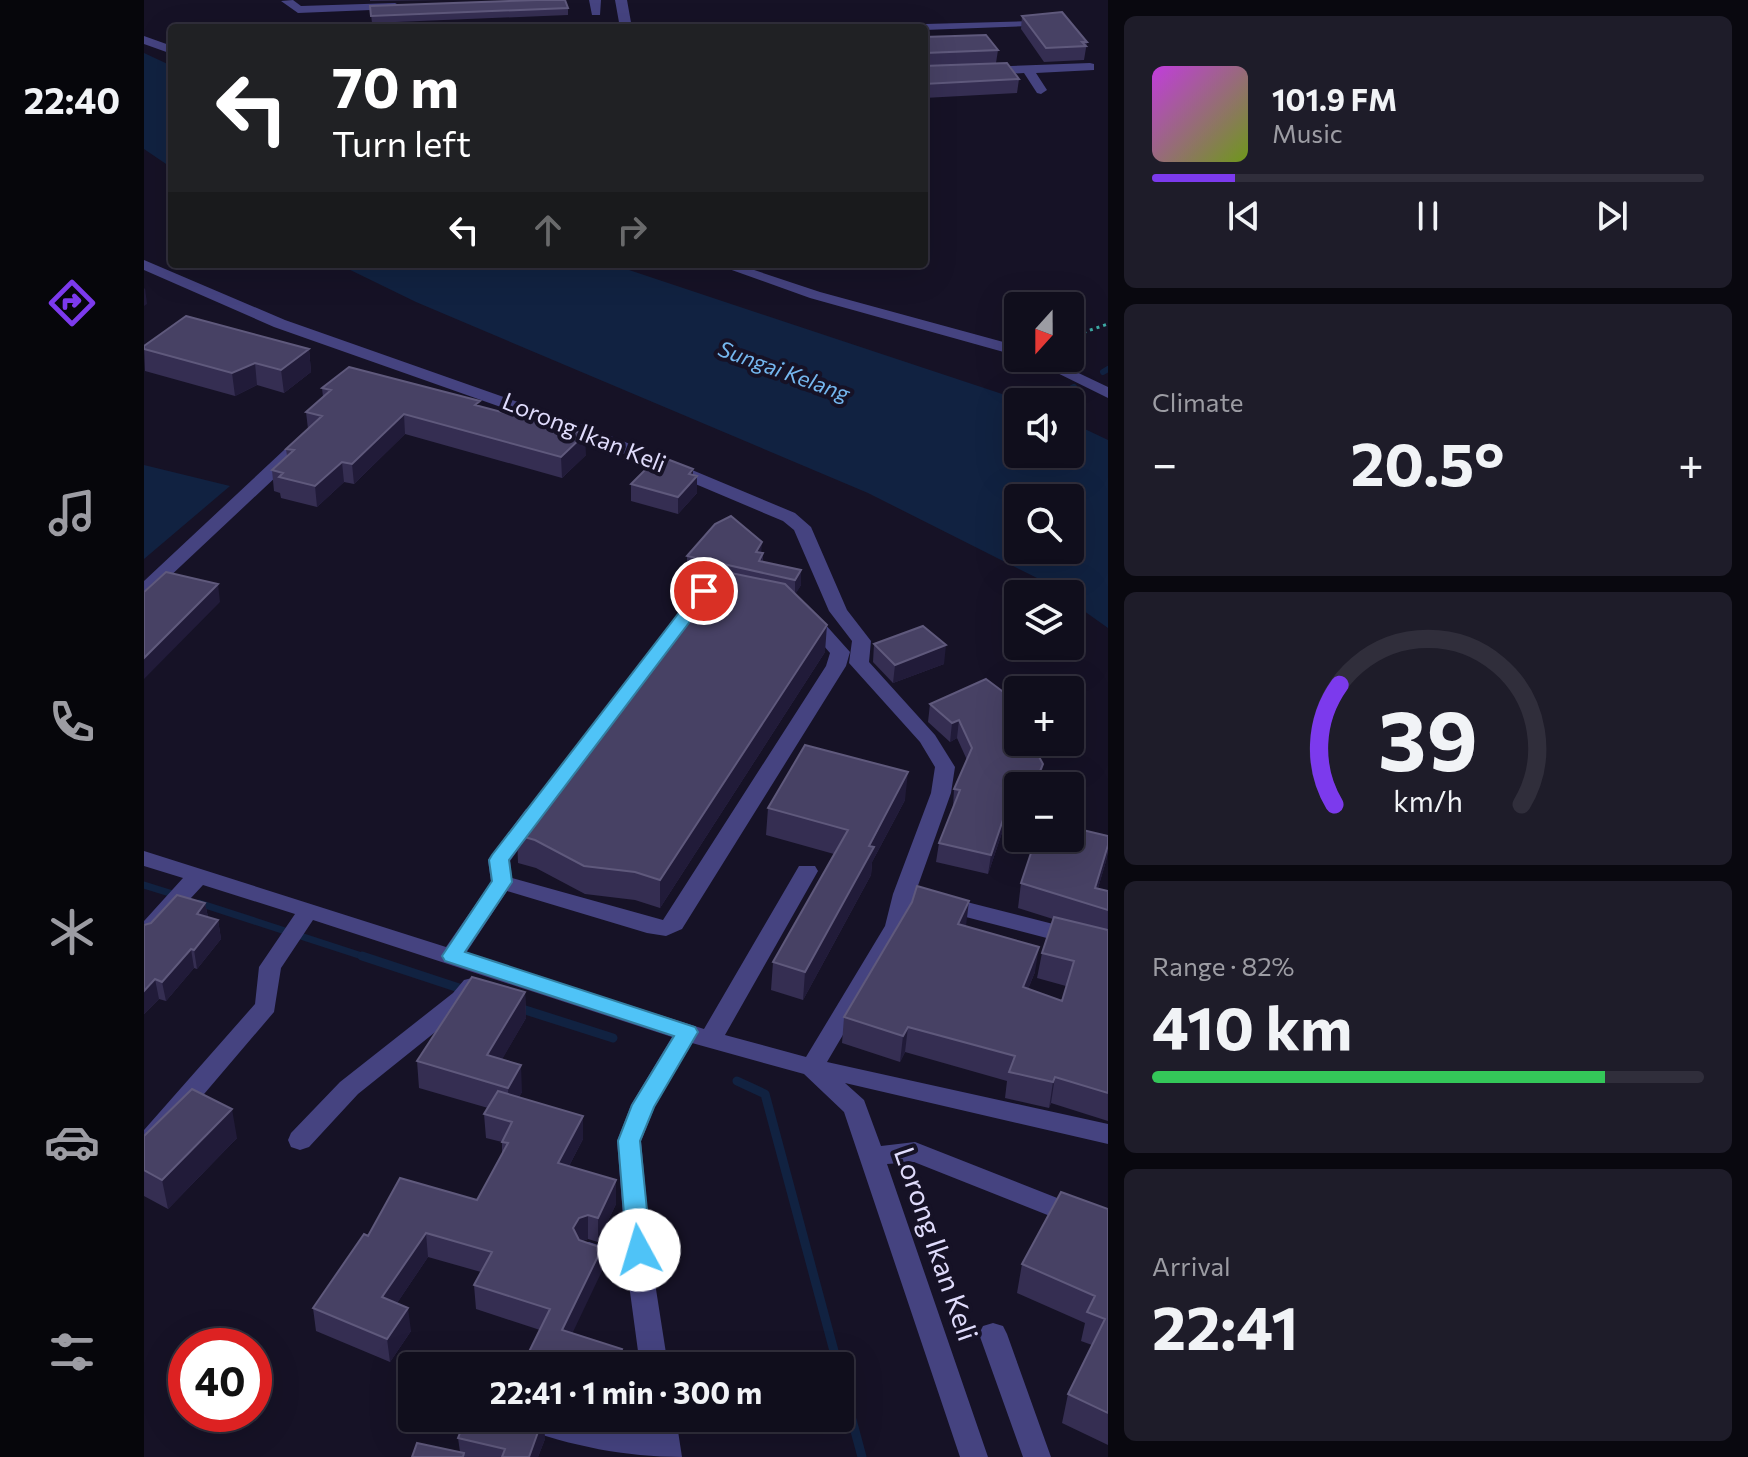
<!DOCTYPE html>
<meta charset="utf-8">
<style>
body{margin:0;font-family:Commissioner,sans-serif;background:#1e1c29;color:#f1f3f6;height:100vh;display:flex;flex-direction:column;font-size:30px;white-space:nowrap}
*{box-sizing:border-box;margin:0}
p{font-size:26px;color:#9c9ca3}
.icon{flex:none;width:44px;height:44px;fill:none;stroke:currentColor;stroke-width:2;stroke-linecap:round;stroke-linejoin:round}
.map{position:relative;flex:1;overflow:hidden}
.drawer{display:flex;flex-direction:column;gap:16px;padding:16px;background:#09080f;width:640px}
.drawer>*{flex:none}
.guide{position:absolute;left:24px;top:24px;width:760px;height:244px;border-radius:8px;box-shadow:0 8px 32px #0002,0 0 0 2px #302e3b;background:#202124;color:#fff;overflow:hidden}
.needle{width:52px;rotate:201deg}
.tools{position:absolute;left:860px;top:292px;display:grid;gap:16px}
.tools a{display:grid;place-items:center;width:80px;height:80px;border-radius:8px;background:#100e1c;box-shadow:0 8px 32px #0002,0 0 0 2px #302e3b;font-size:40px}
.speed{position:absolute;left:24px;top:1328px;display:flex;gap:16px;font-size:40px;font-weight:700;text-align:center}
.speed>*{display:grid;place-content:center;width:104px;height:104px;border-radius:50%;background:#100e1c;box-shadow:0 8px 32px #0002,0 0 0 2px #302e3b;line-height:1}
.speed .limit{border:12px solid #d22;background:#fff;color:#111}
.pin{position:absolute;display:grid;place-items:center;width:68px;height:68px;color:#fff;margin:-34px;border:4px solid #fff;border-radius:50%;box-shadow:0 2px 8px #0007}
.me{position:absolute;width:88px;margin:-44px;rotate:354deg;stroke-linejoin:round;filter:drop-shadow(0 0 6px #0008)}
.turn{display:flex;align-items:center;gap:28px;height:168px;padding:0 32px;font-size:36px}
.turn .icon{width:104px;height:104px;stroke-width:2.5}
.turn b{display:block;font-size:56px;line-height:68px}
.lanes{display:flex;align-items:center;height:76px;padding:0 32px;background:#0003;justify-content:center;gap:40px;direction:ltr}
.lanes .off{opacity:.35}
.big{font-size:60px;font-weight:700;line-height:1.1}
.drawer .tile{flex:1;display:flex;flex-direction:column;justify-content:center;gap:12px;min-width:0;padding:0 28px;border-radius:12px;background:#1e1c29}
.drawer .dial{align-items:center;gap:0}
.dial svg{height:208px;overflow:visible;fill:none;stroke:#302e3b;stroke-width:7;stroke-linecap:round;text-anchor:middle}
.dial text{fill:#f1f3f6;stroke:none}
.song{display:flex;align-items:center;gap:24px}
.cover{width:96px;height:96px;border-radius:12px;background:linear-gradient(135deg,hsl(290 70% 55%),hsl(80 70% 35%))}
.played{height:8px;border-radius:4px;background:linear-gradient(90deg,#7c3aed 15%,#302e3b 15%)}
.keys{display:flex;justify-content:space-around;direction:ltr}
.heat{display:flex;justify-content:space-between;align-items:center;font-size:44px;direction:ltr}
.charge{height:12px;border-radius:6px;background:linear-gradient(90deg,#34c759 82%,#302e3b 0)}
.trip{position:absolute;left:254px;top:1352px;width:456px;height:80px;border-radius:8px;background:#100e1c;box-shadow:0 8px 32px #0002,0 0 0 2px #302e3b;font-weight:700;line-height:80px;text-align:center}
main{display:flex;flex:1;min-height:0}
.dock{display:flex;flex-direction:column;width:144px;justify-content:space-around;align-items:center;background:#06060b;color:#9c9ca3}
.dock .icon{width:56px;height:56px}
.dock .on{color:#7c3aed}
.dock b{font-size:36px;color:#f1f3f6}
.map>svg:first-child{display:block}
.water{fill:#112241;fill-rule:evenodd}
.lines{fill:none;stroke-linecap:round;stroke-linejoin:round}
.stream-far2{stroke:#112241;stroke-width:6}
.stream-far1{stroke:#112241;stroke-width:7}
.stream{stroke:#112241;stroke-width:9}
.path{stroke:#3eaca6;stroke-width:3;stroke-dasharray:3 4;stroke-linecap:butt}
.minor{fill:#454380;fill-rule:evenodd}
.wall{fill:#352e52}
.shaded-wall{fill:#211b39}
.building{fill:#474164;stroke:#5f597c;stroke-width:2}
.route{fill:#4fc3f7;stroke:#337fa1;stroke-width:2}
.labels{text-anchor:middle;stroke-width:8;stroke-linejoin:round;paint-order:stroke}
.far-water-label{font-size:22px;font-style:italic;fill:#75b7ef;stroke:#161226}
.street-label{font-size:24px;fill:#dfdbfb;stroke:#161226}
.near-street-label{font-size:28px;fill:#dfdbfb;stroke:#161226}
</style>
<main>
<nav class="dock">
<b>22:40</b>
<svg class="icon on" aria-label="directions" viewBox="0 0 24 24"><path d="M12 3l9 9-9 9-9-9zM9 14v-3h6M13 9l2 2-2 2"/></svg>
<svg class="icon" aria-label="music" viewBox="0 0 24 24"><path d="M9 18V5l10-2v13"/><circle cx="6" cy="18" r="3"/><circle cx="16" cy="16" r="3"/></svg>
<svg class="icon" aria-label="phone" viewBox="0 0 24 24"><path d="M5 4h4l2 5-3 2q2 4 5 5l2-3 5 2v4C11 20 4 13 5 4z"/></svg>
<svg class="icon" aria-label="climate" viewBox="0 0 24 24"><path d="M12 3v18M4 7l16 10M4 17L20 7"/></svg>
<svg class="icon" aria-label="car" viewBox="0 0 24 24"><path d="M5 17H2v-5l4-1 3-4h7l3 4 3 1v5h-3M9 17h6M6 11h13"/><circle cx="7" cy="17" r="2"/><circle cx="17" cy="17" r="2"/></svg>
<svg class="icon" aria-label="filters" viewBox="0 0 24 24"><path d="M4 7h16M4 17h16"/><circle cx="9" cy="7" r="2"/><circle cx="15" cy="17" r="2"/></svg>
</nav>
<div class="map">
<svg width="964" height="1457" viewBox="0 0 964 1457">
<rect width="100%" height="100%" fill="#161226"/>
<path class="water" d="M0,53L28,66V168L0,149Z
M194,264H467L882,402H874V454H926V422L964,440V628L926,601V594H916L895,579L724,493L272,302ZM874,498H926V550H874Z
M0,465L86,486L0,559Z"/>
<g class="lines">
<path class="stream-far2" d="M959,372L964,369
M901,402L930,387"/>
<path class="stream-far1" d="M0,885L32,895
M55,903L224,958"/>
<path class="stream" d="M218,956L321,990
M375,1008L469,1038
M593,1081L621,1094L694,1366
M696,1375L718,1457"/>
<path class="path" d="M926,337L964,324"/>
<path class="minor" d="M149,0L157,6L251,3L257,6L251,9L154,13L137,1Z
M445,0H457L456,15H448Z
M471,0H483L488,28H476Z
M888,21V25L884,26L780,30L738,28L744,25Z
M540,22L544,23V27L522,28Z
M0,36L28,46V54L0,44Z
M946,63L950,64V70L892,73L903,90L897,94L893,93L880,73L840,75L834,71L840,67Z
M0,260L141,320L445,427L651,513L667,527L703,610L727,641L725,662L791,735L811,767L807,793L771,894L763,926L683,1062L964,1124V1144L701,1083L720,1100L737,1146L771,1142L964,1218V1239L770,1162L743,1164L844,1457H816L700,1112L660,1074L548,1043L511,1106L497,1141L509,1270L524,1366H496L484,1277L436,1261L432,1253L436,1245L445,1242L482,1254L473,1141L487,1105L528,1037L169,920L137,968L130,1012L9,1154L0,1157V1130L111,1004L115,967L151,914L59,885L8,940L0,943V921L39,878L0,866V851L302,947L347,882L344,860L382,809L389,807L400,814L366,861L368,878L519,920L682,666L686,653L655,617L657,613H671L706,652L702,666L538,929L522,936L503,933L363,891L322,953L560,1029L655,866H671L674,871L581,1035L662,1057L741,926L749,894L787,793L791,767L776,742L705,663L708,641L685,611L650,530L639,521L433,434L130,327L0,270Z
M571,264H592L676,292L874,346V356L666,298Z
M883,358H903L964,387V398Z
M146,449L152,450V458L6,595L0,597V581L140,450Z
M799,896L964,938V954L791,909L788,904L791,899Z
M328,978L336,980L340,986L325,1005L214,1094L165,1147L156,1150L147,1147L144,1140L147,1133L196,1082L309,993L320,980Z
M849,1323L859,1326L863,1334L907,1457H879L835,1334L839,1326Z
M370,1418H420L506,1434L504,1418H532L538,1457C481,1457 428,1446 374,1427Z"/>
</g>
<path class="wall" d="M226,0H301L226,1Z
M226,6L424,8V15L228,23Z
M878,16L943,42L940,60L900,62L877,29Z
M780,37L854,50L852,63L875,79L873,93L780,98Z
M0,346L165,349L167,372L140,393L113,385L91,396L1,371Z
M178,388L336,406L442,455L418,478L261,434L210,484L200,482L173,507L137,498L136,493L130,491L128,470L143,456L142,449L164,429L162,412L179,397Z
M549,475L553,493L534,514L487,501V484Z
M619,553V562L657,570V585L651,594L681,652L516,908L491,900L441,894L392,868L374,863L373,835L567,576L543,571V556Z
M730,644L800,664L749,683L729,662Z
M786,704L874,742L899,764L896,783L874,786V824L862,821L844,874L792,862L795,843L809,808L810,789L823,760L813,738L806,742L784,722Z
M761,800L728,862L727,875L659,1000L627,990L629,962L690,854L622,835L624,808Z
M964,836V852L962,861L954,888L964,891V1121L907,1103L905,1108L861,1098L863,1081L761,1052L756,1062L698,1043L700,1017L768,902L822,927L891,972L884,989L918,1001L922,986L893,978L898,953L909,919L874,908L877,883Z
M61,903L64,917L74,920L77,939L53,969L50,968L22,1001L15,999L0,1014V925Z
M381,992L382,1018L358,1059L378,1092L375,1097L439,1139L425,1166L472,1204L454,1242L444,1239L438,1241L458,1271L396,1330L332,1309L330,1285L337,1272L284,1257L253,1303L267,1331L246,1362L172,1331L169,1308L224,1236L333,1200L358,1153V1142L342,1138L340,1114L344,1108L275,1088L273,1061Z
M0,1136L93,1138L24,1209L0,1196Z
M964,1209V1445L918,1423L924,1394L948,1345L937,1341L941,1323L873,1293L878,1264Z
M436,1418H458L456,1422Z
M314,1438L401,1439L394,1457H268L316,1452Z"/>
<path class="shaded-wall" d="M1,288L3,304L0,306V289Z
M165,349L167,372L140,393L137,370Z
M111,363L113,385L91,396L88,373Z
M260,414L261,434L210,484L208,464Z
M441,434L442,455L418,478L417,457Z
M198,462L200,482L173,507L171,486Z
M549,469V481L553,476V493L534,514V497L545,474Z
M618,542L617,556L619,553L618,568L612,552Z
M657,570V585L651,595V580Z
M74,584L76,602L0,679V658Z
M683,625L681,652L516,908V880Z
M802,645L800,664L749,683L751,665Z
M815,720L813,738L806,742L808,723Z
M899,764L895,786H890Z
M764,772L761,800L728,862L727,875L659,1000L661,972Z
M865,802L862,821L844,874L847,855Z
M964,845L962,861L949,905L951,888Z
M825,901L822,926L814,924Z
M61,903L65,922L53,914Z
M74,920L77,939L53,969L50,950Z
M895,947L891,972L874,1013L879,987Z
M47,949L50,968L22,1001L18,982Z
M11,979L15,999L0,1014V991Z
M381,992L382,1018L345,1082L343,1055Z
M764,1027L761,1052L756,1062L759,1036Z
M377,1065L378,1092L365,1114L364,1088Z
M911,1077L907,1103L905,1108L909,1082Z
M88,1109L93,1138L24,1209L18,1180Z
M439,1116V1139L414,1187V1163Z
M472,1180V1204L454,1242V1218Z
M444,1215V1239L435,1242L429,1228L435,1218Z
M282,1233L284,1257L241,1321L238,1297Z
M458,1248V1271L419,1353L418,1330Z
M264,1308L267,1331L246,1362L243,1339Z
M478,1349V1366H470Z
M399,1418H400L401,1439L394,1457H385Z"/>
<path class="building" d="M393,0H421L424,8L227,16L226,6Z
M918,12L943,42H938L942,46L902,48L878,16Z
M842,35L854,50L781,53L780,61V37Z
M863,63L875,79L780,84V66Z
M42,316L165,349L137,370L111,363L88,373L0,349V346Z
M205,367L336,401L331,405L441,434L417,457L260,414L208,464L198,462L171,486L135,477L139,473L128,470L150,450L142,449L178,416L162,412L187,390L178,388Z
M523,459L549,469L545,474L553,476L534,497L487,484L507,464L516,466Z
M587,516L618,542L612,552L619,553L615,561L657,570L651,580L543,556L571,524Z
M572,570L641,584L683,625L516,880L491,872L440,866L391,840L373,835Z
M22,572L74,584L0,658V592Z
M779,626L802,645L751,665L730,644Z
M842,679L874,703V705L869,707L874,716V742H887L899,764L890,786H874V804L865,802L847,855L795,843L816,790L810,789L828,748L815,720L808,723L786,704Z
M661,745L764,772L725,846L730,847L661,972L629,962L704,830L624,808Z
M926,827L964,836V845L951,888L964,891V910L877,883L892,838H926Z
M773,886L825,901L814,924L895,947L879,987L918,1001L930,961L898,953L910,917L964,930V1093L911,1077L909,1082L865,1072L871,1056L764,1027L759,1036L700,1017L768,902Z
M33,895L61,903L53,914L74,920L50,950L47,949L18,982L11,979L0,991V925L7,923Z
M328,977L381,992L343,1055L377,1065L364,1088L273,1061Z
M48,1089L88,1109L18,1180L0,1170V1136Z
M354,1091L439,1116L414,1163L472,1180L454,1218L444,1215L435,1218L429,1228L435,1240L458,1248L418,1330L478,1349L470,1366H378L406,1309L330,1285L348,1252L282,1233L238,1297L264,1308L243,1339L169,1308L220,1234L224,1236L256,1178L333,1200L364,1143L358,1142L368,1122L340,1114Z
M917,1192L964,1209V1413L924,1394L961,1319L943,1312L951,1296L878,1264Z
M322,1418H399L385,1457H358L361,1449L314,1438Z
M273,1443L320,1453L319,1457H268Z"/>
<path class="route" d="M560,586L568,591L566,595L365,860L368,882L321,952L551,1027L554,1032L510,1107L496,1141L507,1250L503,1257L495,1260L486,1257L483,1250L474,1141L488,1105L530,1036L301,961L298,956L348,881L345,860L348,855L554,588Z"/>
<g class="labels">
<g class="far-water-label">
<text transform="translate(640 371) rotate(20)" y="8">Sungai Kelang</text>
</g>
<g class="street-label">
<text transform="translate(440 433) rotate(22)" y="8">Lorong Ikan Keli</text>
</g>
<g class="near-street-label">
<text transform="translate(792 1244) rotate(71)" y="10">Lorong Ikan Keli</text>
</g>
</g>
</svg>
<div class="tools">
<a><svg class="needle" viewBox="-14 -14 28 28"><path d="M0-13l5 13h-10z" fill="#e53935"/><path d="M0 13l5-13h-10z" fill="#9c9ca3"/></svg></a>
<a><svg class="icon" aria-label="sound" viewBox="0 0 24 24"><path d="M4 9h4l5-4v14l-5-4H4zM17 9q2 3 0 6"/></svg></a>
<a><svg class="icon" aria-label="search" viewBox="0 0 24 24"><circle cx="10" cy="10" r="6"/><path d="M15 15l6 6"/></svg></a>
<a><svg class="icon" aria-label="layers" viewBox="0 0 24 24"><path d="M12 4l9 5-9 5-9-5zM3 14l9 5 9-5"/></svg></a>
<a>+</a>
<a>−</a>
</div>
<div class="speed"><div class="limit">40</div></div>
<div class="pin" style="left:560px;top:591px;background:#d93025"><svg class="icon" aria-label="arrive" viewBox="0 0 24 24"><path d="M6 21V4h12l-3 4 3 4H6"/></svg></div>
<svg class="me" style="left:495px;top:1250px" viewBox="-20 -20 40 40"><circle r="19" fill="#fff"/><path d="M0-13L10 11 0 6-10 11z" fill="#4fc3f7"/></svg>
<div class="trip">22:41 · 1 min · 300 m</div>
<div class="guide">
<div class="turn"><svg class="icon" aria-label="left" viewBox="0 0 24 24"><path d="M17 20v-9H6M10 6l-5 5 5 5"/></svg><div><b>70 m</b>Turn left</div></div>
<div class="lanes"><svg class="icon" aria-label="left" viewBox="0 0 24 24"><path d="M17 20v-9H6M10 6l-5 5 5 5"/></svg><svg class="icon off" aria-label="ahead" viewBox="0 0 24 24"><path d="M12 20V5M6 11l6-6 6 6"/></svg><svg class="icon off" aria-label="right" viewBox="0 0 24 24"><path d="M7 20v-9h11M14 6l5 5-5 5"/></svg></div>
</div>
</div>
<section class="drawer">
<div class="tile">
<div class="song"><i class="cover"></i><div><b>101.9 FM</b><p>Music</p></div></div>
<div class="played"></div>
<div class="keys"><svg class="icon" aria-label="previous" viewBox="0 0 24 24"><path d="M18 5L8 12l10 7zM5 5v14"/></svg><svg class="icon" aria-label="pause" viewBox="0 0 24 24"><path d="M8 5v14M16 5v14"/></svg><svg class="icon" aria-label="next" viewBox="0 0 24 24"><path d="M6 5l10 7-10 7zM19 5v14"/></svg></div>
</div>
<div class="tile"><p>Climate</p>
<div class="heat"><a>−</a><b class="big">20.5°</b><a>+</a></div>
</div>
<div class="tile dial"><svg viewBox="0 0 100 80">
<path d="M14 69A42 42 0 1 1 86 69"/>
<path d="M14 69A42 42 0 0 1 16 23" stroke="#7c3aed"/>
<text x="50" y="56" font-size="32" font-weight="700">39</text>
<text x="50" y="72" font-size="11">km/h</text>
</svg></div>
<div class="tile"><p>Range · 82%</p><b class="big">410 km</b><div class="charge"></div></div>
<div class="tile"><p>Arrival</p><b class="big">22:41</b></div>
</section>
</main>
